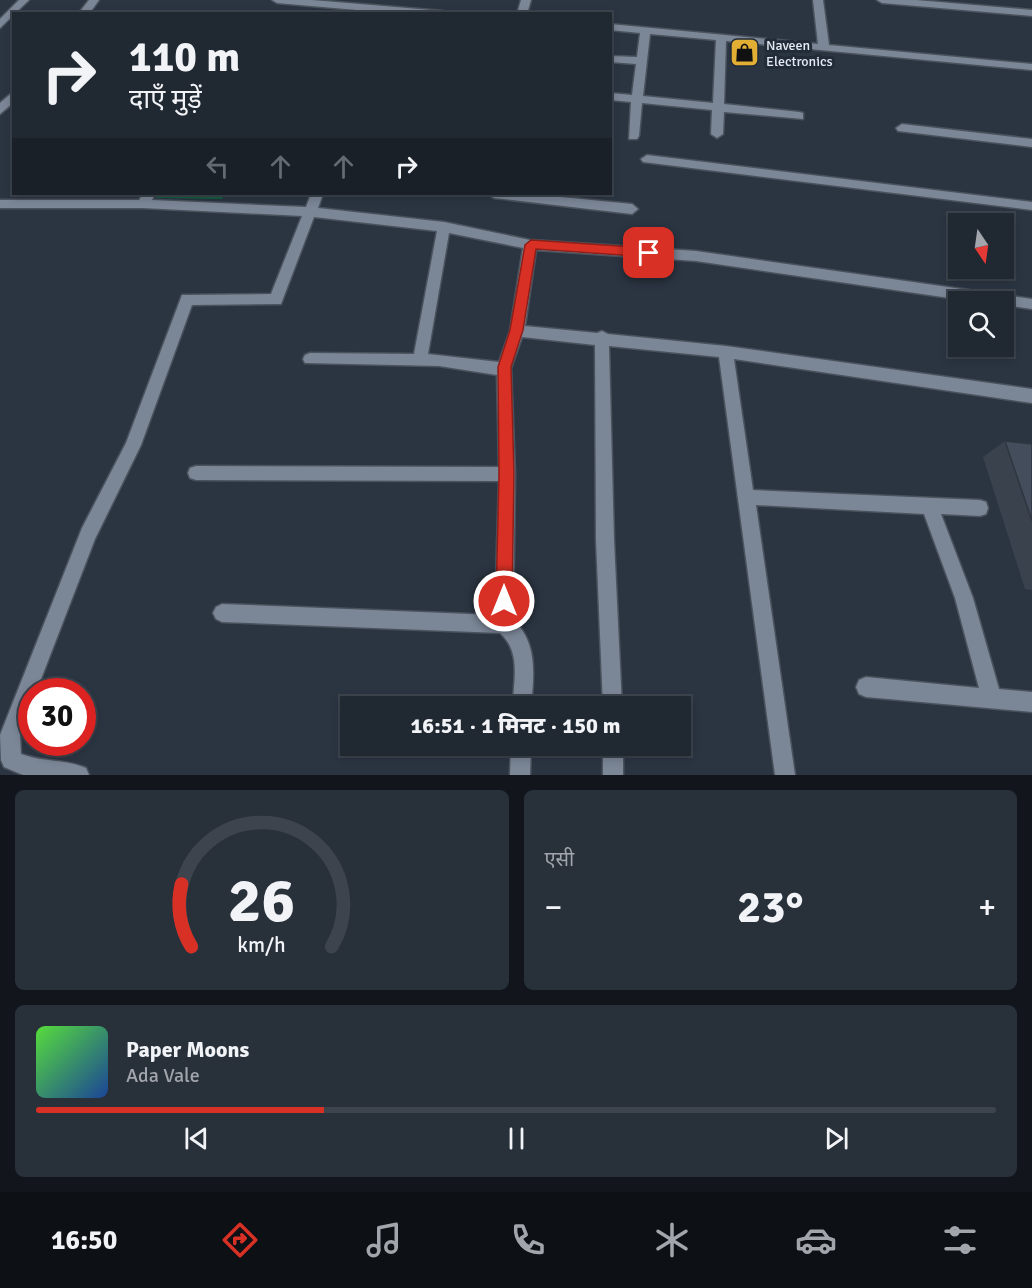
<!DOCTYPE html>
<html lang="hi">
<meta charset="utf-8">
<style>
body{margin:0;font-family:Signika,"Noto Sans Devanagari",sans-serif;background:#28303a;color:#f1f3f6;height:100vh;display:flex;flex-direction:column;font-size:22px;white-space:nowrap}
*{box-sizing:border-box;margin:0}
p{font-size:20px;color:#a2a6ac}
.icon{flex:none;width:33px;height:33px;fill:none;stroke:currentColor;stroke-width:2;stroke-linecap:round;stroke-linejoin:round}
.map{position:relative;height:775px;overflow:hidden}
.drawer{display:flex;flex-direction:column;gap:15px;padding:15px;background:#12161c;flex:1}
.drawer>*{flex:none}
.top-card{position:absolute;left:12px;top:12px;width:600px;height:183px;border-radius:0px;box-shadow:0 3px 9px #0003,0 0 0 2px #3d444d;background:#202832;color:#f1f3f6;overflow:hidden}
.needle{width:39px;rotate:167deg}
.buttons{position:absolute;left:948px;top:213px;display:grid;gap:12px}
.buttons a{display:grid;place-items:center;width:66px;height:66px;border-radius:0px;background:#202832;box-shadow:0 3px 9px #0003,0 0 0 2px #3d444d;font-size:30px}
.speed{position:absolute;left:18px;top:678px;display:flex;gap:12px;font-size:30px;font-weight:700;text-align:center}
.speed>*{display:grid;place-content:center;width:78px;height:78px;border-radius:50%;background:#202832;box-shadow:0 3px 9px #0003,0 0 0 2px #3d444d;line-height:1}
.speed .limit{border:9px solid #d22;background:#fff;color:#111}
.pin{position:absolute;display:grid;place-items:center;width:51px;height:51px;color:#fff;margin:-26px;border-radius:12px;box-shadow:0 3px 9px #0006}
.me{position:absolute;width:66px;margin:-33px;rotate:0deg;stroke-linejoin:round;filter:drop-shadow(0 0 4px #0008)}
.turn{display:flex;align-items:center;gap:21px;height:126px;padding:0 18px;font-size:27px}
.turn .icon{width:78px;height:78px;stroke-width:2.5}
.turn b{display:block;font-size:42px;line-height:51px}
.lanes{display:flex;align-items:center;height:57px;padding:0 18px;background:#0003;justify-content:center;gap:30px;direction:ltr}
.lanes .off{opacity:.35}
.big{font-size:45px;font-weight:800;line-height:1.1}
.drawer .tile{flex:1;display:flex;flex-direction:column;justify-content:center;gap:9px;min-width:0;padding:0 21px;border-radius:9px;background:#28303a}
.drawer .dial{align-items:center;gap:0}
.dial svg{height:156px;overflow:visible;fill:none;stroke:#3d444d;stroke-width:7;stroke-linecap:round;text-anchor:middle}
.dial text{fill:#f1f3f6;stroke:none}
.song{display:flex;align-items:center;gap:18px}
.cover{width:72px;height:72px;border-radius:9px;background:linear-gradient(135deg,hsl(110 70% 55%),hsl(220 70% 35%))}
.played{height:6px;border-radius:3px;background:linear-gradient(90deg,#d93025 30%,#3d444d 30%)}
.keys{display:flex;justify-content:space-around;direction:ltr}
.heat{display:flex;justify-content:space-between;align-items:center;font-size:33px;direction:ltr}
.drawer .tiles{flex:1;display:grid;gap:15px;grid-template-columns:1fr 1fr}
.tile:last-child{grid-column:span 2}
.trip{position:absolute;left:340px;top:696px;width:351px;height:60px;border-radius:0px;background:#202832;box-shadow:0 3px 9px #0003,0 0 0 2px #3d444d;font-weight:800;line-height:60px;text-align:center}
.menu{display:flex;height:96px;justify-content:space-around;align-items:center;background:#0d1014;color:#a2a6ac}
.menu .icon{width:42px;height:42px}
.menu .active{color:#d93025}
.menu b{font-size:27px;color:#f1f3f6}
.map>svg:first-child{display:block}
.green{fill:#126141}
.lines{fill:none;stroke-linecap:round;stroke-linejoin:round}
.minor-casing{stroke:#4a525d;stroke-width:3}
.minor{fill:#7b8696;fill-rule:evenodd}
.wall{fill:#3a424e}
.building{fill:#434d5b;stroke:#2f3640;stroke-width:1.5}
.route{fill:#d93025;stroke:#8d1f18;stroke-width:1.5}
.labels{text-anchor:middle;stroke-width:6;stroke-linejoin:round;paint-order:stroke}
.far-poi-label{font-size:14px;fill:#e4eaf3;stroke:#222b38;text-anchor:start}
</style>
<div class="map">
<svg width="1032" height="775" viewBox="0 0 1032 775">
<rect width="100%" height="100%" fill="#2b3542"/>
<path class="green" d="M158,194H225L222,199L156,198Z"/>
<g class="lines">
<defs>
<path id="minor" d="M19,0H29L0,28V19Z
M89,0H99L89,14H78Z
M272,0H312L443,11L448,14H402L277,3Z
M521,0H531L527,14H517Z
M813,0H823L829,45L1032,64V70L726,41L724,104L799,112L803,113V119L724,112L723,134L717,138L711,134L712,110L642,103L639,136L637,139H629L631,102L610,100V93L632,95L636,64L610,62V56L637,57L640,33L610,30V24L818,44ZM650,34L716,40L713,103L643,96Z
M877,0H916L1032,10V16L882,3Z
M14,91V102L0,114V103Z
M902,124L1032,139V147L898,131L896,128Z
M647,155L1032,202V210L643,162L641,159Z
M143,194H155L152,200L306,207L311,194H323L318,208L444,222L530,240L696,251L1032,299V309L1004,305V302H977L696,261L536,250L525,326L597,333L602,331L608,334L726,346L1032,389V403L734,359L753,490L980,500L986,502L988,508L986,514L980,516L941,514L973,598L999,689L1032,692V712L866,697L859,694L856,687L859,680L866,677L979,688L955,598L924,514L756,505L795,775H775L719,357L609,346L614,540L622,706H603L596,540L595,345L522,337L511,368L515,474L513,620C538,642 534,676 531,706H513C513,681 522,653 500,633L222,622L216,619L213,613L216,607L222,604L495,615L499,481L196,480L190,478L188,473L190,468L196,466L499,467L497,375L439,366L305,363L303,359L305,355L310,353L414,354L437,231L314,217L281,304L192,305L141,445L95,539L36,692H32V703L20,735L21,754C42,762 65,759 86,768L89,775H23L4,767L1,760L0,735L82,528L126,443L182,295L271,294L302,216L143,208H0V200H139ZM449,233L523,248L510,331L499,362L428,354Z
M488,194H530L632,204L638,209L632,214L494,198Z
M511,746H531L530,775H510Z
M603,746H623V775H603Z"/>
</defs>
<use href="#minor" class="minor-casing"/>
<use href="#minor" class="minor"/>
</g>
<path class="wall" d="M1005,441L1032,444V590L1025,589L983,457Z"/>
<path class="building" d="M1005,441L1032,444V521Z"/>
<path class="route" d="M531,240L649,248L655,253L649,257L536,249L523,330L511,367L514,474L512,601L510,607L504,609L499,607L496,601L499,474L498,367L510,330L525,245Z"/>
<defs>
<symbol id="shop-square" viewBox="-11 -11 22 22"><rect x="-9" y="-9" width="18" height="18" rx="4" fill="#e2af34" stroke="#222b38"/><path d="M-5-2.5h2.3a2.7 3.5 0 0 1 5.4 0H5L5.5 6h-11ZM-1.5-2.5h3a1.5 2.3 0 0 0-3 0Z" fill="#111"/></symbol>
</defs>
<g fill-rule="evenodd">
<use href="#shop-square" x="728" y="36" width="33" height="33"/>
</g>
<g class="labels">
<g class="far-poi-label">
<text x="766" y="50">Naveen<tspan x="766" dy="16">Electronics</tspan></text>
</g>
</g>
</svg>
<div class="buttons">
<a><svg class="needle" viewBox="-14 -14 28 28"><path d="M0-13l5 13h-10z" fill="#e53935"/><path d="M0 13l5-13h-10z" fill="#a2a6ac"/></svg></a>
<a><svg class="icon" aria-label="search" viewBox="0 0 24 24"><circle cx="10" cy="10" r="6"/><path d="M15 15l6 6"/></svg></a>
</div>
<div class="speed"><div class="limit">30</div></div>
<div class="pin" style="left:649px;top:253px;background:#d93025"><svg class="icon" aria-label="arrive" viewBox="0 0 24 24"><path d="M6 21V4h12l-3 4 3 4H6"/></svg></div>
<svg class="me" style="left:504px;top:601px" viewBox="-20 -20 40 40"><circle r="17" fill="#d93025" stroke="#fff" stroke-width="3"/><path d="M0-11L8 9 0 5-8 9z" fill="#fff"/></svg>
<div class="trip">16:51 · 1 मिनट · 150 m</div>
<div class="top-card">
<div class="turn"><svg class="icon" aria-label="right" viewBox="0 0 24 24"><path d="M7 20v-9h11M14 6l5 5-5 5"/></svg><div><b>110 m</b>दाएँ मुड़ें</div></div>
<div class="lanes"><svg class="icon off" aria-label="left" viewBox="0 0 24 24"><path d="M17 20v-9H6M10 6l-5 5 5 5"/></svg><svg class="icon off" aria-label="ahead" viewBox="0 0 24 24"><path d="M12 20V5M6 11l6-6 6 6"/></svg><svg class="icon off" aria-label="ahead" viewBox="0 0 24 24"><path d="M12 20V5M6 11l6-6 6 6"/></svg><svg class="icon" aria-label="right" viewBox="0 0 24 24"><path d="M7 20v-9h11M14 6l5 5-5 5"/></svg></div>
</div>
</div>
<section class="drawer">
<div class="tiles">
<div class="tile dial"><svg viewBox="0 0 100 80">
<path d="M14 69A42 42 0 1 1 86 69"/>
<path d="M14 69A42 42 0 0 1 9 37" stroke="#d93025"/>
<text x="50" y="56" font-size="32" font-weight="700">26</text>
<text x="50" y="72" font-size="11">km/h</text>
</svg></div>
<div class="tile"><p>एसी</p>
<div class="heat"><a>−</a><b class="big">23°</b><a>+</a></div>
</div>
<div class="tile">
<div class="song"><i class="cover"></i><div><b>Paper Moons</b><p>Ada Vale</p></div></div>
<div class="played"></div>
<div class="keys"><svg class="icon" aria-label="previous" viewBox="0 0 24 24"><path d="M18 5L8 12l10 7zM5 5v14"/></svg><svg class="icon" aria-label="pause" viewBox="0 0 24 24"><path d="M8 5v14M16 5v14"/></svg><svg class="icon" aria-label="next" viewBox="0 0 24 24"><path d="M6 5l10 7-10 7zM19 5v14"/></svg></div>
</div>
</div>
</section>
<nav class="menu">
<b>16:50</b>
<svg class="icon active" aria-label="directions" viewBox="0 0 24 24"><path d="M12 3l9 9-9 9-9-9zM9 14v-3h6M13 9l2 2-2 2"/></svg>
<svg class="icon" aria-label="music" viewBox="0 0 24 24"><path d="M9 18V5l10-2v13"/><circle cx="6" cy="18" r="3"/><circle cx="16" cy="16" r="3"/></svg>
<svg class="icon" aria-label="phone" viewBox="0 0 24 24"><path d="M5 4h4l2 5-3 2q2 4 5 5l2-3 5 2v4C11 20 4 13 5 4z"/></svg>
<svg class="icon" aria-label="climate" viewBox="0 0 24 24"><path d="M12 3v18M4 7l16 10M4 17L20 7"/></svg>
<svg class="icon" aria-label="car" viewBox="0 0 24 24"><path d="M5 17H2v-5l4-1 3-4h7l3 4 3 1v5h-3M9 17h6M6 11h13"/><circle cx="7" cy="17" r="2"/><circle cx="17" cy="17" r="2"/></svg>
<svg class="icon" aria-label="filters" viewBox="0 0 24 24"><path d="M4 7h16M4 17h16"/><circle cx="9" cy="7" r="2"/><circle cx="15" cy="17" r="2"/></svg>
</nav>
